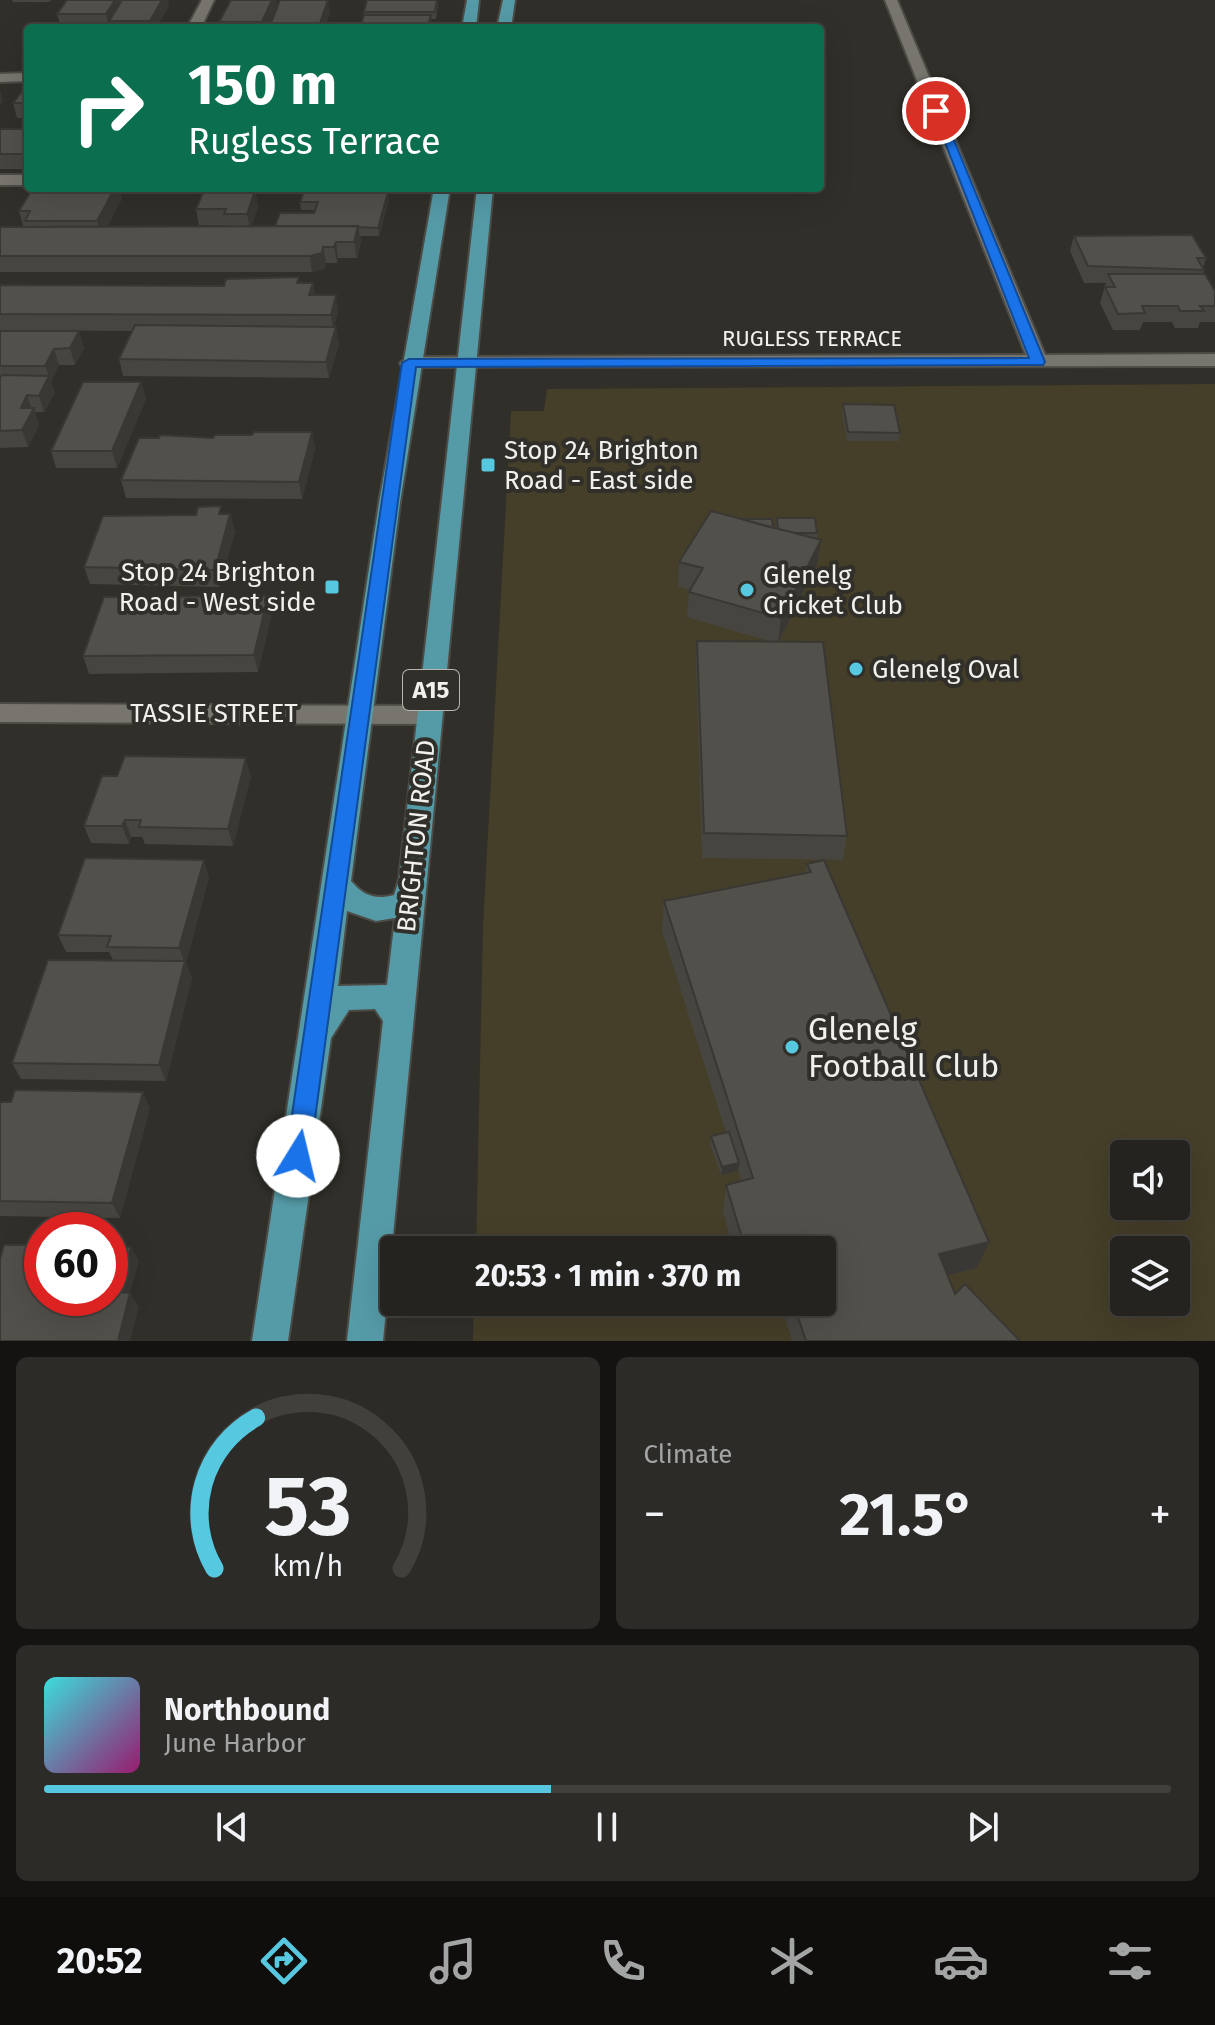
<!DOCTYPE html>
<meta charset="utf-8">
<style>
body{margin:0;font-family:"Fira Sans",sans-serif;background:#2d2b28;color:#f1f3f6;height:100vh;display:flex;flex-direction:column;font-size:30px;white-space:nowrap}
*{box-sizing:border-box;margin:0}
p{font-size:26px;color:#a3a4a4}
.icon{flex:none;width:44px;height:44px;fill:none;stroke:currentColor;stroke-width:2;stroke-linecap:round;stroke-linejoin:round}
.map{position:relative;height:1341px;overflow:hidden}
.panel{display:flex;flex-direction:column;gap:16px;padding:16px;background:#141311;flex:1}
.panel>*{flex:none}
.top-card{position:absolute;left:24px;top:24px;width:800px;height:168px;border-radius:8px;box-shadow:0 8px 32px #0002,0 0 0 2px #42403d;background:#0b6e4f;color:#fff;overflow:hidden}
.controls{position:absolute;left:1110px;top:1140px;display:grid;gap:16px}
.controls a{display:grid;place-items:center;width:80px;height:80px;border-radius:8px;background:#25231f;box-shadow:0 8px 32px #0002,0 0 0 2px #42403d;font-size:40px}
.speed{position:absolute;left:24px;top:1212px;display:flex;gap:16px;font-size:40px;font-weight:700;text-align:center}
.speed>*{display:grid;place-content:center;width:104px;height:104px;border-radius:50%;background:#25231f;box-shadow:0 8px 32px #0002,0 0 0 2px #42403d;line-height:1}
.speed .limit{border:12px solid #d22;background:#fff;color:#111}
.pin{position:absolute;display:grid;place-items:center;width:68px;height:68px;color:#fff;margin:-34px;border:4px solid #fff;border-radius:50%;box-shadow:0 2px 8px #0007}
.me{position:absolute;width:88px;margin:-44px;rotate:9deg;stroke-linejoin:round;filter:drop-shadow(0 0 6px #0008)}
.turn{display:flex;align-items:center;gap:28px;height:168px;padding:0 32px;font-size:36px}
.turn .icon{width:104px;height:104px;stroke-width:2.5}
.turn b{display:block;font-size:56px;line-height:68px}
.big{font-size:60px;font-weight:700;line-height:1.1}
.panel .tile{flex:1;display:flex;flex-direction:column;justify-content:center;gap:12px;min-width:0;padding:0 28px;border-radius:12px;background:#2d2b28}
.panel .dial{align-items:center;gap:0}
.dial svg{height:208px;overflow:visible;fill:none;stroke:#42403d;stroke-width:7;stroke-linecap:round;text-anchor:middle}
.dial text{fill:#f1f3f6;stroke:none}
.song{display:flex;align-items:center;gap:24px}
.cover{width:96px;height:96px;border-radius:12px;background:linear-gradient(135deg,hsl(180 70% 55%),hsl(320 70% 35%))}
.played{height:8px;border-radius:4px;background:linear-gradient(90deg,#56c9e1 45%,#42403d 45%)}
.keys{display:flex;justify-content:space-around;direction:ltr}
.heat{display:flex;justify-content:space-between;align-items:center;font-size:44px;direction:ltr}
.panel .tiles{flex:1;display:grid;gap:16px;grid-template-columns:1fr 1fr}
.tile:last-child{grid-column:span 2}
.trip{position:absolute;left:380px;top:1236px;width:456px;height:80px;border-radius:8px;background:#25231f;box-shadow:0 8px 32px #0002,0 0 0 2px #42403d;font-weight:700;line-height:80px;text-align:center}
.tab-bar{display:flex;height:128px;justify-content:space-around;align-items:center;background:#0f0e0c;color:#a3a4a4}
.tab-bar .icon{width:56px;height:56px}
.tab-bar .on{color:#56c9e1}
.tab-bar b{font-size:36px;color:#f1f3f6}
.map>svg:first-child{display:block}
.green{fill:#453e28;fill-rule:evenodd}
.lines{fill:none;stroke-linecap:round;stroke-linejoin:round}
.minor-casing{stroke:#4d4b46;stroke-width:4}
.major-casing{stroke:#4d4b46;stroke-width:4}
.minor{fill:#77756e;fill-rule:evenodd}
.major{fill:#559ba7;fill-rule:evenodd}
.wall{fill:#474540}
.shaded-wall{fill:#393834}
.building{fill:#52504a;stroke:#393834;stroke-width:2}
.route{fill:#1a73e8;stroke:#114b97;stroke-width:2}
.poi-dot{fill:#56c9e1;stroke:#312f29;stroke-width:3}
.labels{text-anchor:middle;stroke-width:8;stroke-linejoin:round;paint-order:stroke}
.far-street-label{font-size:22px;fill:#f1f0ec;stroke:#312f29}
.shield{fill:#312f29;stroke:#b7b6b2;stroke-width:2}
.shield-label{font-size:24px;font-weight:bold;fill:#f1f0ec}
.poi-label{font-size:26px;fill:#f1f0ec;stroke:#312f29;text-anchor:start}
.street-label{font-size:26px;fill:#f1f0ec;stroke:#312f29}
.near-poi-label{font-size:32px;fill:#f1f0ec;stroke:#312f29;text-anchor:start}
</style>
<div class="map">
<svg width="1215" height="1341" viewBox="0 0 1215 1341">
<rect width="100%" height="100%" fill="#312f29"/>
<path class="green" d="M1215,384V1341H473L474,1302H822V1250H476L483,926L511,411H544L547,389ZM1124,1154H1176V1206H1124ZM1124,1250H1176V1302H1124Z"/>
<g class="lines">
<defs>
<path id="minor" d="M202,0H214L201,28H187Z
M885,0H897L1045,355L1215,354V366L402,367L400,363L409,357L1026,355Z
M28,73V81L0,82V74Z
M0,175H28V185H0Z
M0,704L428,706L437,709L440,715L437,721L428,724L0,722Z"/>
<path id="major" d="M467,0H479L476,28H462Z
M503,0H515L511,28H497Z
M434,188H450L400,503L351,881C364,896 375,900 394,895L399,880L477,188H493L383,1341H347L383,1021L375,1009L349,1010L331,1038L288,1341H252L379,503ZM347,911L376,921L395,918L387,985L338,986Z"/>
</defs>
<use href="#minor" class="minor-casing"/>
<use href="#major" class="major-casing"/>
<use href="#minor" class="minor"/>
<use href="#major" class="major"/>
</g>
<path class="wall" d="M12,0H51L49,2H13Z
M231,0H276L277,6L268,28H220L219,22Z
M438,3L436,19H431L430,28H360L364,15V12Z
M169,6L156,28H111V26L109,27H61L57,14Z
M330,12L325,28H272L271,23Z
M28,89V118H17L13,103Z
M0,129H28V169H0Z
M33,188H119L122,199L107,226H226V225H199L196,209L234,188L235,191H255L258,207L251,226H275L314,213L315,210H301L300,202L389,200L379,236H360L361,242L357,258H338L337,263H326L324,269L312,272H0V227L23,226L19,211Z
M1074,236L1206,258L1203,268L1204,270L1203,274L1215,291V322H1200L1198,328H1175L1172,322H1143L1140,330H1113L1100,303L1106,283H1084L1070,251Z
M313,283L315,295L338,311L334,327L339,344L329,378L123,376L119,359L132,331L0,330V285L224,286Z
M0,331L84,348L75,365H59L51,382L55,393L44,412H35L39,425L28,447L0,448Z
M141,382L146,399L117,468H56L51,451Z
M843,404L900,433L899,441H847L842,413Z
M312,432L315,449L302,499L126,498L121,480L159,438H213Z
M223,514H230L235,532L219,587L90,584L84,567Z
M777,518L817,533V565L779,642L847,836L843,860L702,858L696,666L697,641L772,642L687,617L689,592L690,590L678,587L679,562L773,528H776Z
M272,613L258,672L89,674L83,656Z
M251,776L233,846L145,844L142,837H131L129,844L91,843L84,826Z
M824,860L977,1268L947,1275L955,1294L1020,1341H792L780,1302H822V1250H734L723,1212L726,1185L741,1181L738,1171L721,1175L710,1144L711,1136L726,1133L662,931L664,901L805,873L807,864Z
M209,877L186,963L192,978L166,1081L21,1079L12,1063L113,960L109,952H66L58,935Z
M0,1102L150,1108L120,1218L0,1216Z"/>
<path class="shaded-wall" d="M115,0H127L109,21L111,26L109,27L106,14Z
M162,0H168L169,6L156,28H151L150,21Z
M272,0H276L277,6L268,28H262V22Z
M328,0L330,12L325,28H321L320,23Z
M0,90L3,101L0,106Z
M115,188H119L122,199L102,237L97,221Z
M255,191L258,207L250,230L247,214Z
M388,192L389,200L379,236L378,228Z
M358,226L361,242L357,258L354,242Z
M336,242L338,258L337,263L334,247Z
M323,247L326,263L324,269L312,272L310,256Z
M313,283L316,299L309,295Z
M336,295L338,311L333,331L331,315Z
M336,327L339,344L329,378L326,362Z
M79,331L84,348L75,365L70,348Z
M54,349L59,365L51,382L55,393L44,412L39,396L49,376L45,366Z
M141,382L146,399L117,468L112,451Z
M27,395L32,410L34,408L39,425L28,447L22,430L21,408Z
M312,432L315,449L302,499L299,482Z
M230,514L235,532L219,587L215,570Z
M821,540L817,565L778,643L781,618Z
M268,596L272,613L258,672L254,655Z
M246,758L251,776L233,846L228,829Z
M125,820L131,837L129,844L122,826Z
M204,860L209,877L186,963L192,978L166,1081L159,1065L185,963L179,948Z
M143,1092L150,1108L120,1218L112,1203Z
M739,1163L738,1171L721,1175L722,1167Z
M773,1240L771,1250H745V1247Z
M989,1242L977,1268L928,1280L939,1254Z
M131,1247L139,1261L130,1293L139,1307L130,1341H118V1292Z"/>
<path class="building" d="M67,0H115L106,14H57Z
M122,0H162L150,21H109Z
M231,0H272L262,22H219Z
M280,0H328L320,23H271Z
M367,0H437L435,12H364Z
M364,15H431L427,28H360Z
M24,89H28V103H13Z
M0,129H28V154H0Z
M33,188H115L97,221H25L30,211H19Z
M205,188H234L232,191H255L247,214H224L226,209H196Z
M304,191L388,192L378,228L358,227V226H275L280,213H314L318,202H300Z
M358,226L354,242H336L334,247H323L322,253L310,256H0V227Z
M1192,235L1206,258H1197L1204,270L1088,266L1074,236Z
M1108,274H1205L1215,291V306H1200L1204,311H1180L1178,306H1142L1145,313L1118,314L1105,287H1115Z
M299,277L297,283H313L309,295H336L331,315L0,314V285L224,286L226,279Z
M135,325L336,327L326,362L119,359Z
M0,331H79L70,348L54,349L45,366H0Z
M2,375L49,376L39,396L27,395L21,408H34L22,430L0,431V378Z
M83,382H141L112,451H51Z
M843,404L894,405L900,433L848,432Z
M254,432H312L299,482L121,480L139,438H159L160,435L213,438L215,435H252Z
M221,506L219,514H230L215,570L84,567L103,516L196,515L198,507Z
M711,511L821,540L781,618L689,592L703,568L679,562Z
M777,518H815L817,533H795L778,529Z
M741,519H772L773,528Z
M268,596L254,655L83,656L104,597Z
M697,641L823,642L847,836L704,833Z
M125,756L246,758L228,829L139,827L141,820H125L122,826H84L102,776H117Z
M85,858L204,860L179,948L107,947L111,936L58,935Z
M824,860L989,1242L939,1254L955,1294L965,1284L1020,1341H806L793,1302H822V1250H777L773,1240L745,1247L726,1185L753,1178L664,901L811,872L807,864Z
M48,960L185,961L159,1065L12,1063Z
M15,1090L143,1092L112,1203L0,1201V1102H11Z
M729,1132L739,1163L722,1167L711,1136Z
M4,1245H42V1298H110V1247H131L118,1292L130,1293L118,1341H0V1259Z"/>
<path class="route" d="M932,109L942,111L1045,362L1043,365L416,367L310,1156L307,1164L298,1168L289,1164L286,1156L402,363L409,359L1029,358Z"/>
<g class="poi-dot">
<rect x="480" y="457" width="16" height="16" rx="4"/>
<rect x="324" y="579" width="16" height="16" rx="4"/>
<circle cx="747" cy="590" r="8"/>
<circle cx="856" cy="669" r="8"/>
<circle cx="792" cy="1047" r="8"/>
</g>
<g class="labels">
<g class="far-street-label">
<text x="812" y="346">RUGLESS TERRACE</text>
</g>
<rect class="shield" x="403" y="670" width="56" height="40" rx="6"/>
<g class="shield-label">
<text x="431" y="698">A15</text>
</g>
<g class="poi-label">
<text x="504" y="459">Stop 24 Brighton<tspan x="504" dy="30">Road - East side</tspan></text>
<text x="316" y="581" text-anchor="end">Stop 24 Brighton<tspan x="316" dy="30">Road - West side</tspan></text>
<text x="763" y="584">Glenelg<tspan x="763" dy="30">Cricket Club</tspan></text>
<text x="872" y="678">Glenelg Oval</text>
</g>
<g class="street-label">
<text x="214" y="722">TASSIE STREET</text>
<text transform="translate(416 836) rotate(-84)" y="9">BRIGHTON ROAD</text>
</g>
<g class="near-poi-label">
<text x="808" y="1040">Glenelg<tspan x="808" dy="37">Football Club</tspan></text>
</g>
</g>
</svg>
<div class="controls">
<a><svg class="icon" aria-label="sound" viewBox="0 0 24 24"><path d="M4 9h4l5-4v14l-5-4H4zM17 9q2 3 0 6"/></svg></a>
<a><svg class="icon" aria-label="layers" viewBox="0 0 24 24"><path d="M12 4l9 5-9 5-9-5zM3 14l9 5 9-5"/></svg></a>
</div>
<div class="speed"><div class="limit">60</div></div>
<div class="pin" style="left:936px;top:111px;background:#d93025"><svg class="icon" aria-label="arrive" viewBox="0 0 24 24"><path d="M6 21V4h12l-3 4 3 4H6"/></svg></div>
<svg class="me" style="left:298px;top:1156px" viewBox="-20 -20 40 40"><circle r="19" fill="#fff"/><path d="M0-13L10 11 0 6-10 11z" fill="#1a73e8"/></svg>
<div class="trip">20:53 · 1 min · 370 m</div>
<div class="top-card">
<div class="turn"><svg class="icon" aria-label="right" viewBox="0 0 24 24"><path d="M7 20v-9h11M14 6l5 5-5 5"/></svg><div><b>150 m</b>Rugless Terrace</div></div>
</div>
</div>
<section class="panel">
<div class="tiles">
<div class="tile dial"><svg viewBox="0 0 100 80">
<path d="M14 69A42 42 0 1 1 86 69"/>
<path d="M14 69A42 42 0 0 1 30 11" stroke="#56c9e1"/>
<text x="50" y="56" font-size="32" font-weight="700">53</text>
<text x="50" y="72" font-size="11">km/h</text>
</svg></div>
<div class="tile"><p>Climate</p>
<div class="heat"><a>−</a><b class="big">21.5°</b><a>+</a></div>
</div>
<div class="tile">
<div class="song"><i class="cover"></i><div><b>Northbound</b><p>June Harbor</p></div></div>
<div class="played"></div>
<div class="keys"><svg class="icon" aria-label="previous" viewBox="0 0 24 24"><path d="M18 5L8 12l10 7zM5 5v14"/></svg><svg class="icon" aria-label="pause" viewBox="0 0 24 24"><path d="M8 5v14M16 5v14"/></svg><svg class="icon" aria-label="next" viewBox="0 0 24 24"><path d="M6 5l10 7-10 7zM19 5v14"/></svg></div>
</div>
</div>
</section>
<nav class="tab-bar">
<b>20:52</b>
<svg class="icon on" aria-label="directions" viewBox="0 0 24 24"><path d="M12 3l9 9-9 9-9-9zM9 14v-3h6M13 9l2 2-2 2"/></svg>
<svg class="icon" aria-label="music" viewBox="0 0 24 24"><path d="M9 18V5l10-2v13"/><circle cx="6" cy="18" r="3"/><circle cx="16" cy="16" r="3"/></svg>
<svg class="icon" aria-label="phone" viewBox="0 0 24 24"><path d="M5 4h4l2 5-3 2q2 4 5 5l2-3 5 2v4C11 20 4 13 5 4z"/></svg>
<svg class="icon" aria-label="climate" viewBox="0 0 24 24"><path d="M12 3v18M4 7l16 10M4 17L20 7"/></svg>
<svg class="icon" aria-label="car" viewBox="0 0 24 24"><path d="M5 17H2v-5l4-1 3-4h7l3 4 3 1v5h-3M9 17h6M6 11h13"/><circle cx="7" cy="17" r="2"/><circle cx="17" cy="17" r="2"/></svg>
<svg class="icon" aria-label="filters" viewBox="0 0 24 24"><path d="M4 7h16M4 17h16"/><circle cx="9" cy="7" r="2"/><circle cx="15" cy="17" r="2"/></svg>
</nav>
